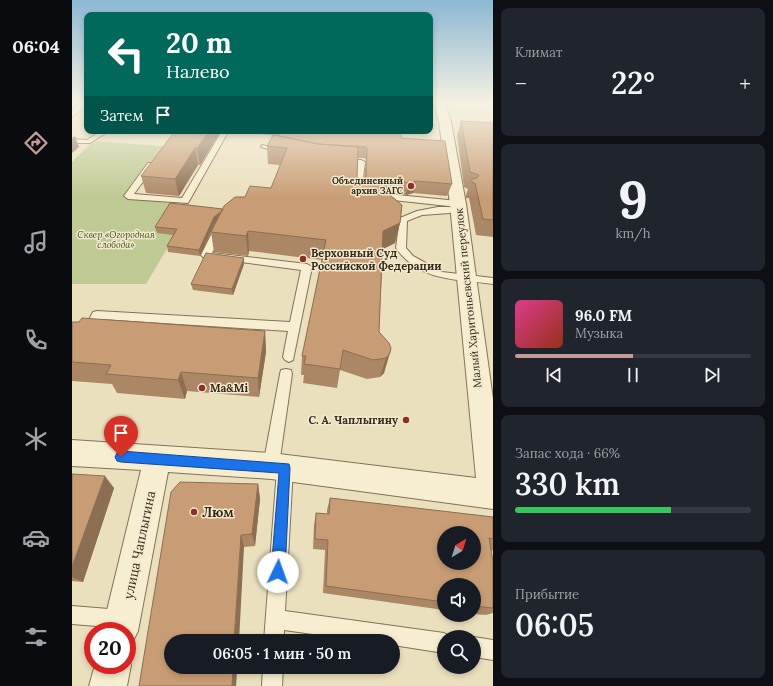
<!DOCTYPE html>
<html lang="ru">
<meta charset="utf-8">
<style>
body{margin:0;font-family:Lora,serif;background:#20242c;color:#f1f3f6;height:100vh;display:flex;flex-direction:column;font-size:15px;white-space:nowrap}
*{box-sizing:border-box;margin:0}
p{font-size:13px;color:#9ea1a6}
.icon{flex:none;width:22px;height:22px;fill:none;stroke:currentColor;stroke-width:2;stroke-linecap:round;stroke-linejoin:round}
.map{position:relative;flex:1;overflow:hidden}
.drawer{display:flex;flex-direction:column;gap:8px;padding:8px;background:#0d0f14;width:280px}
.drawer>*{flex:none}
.top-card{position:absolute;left:12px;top:12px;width:349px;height:122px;border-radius:8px;box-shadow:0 2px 6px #0003;background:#00695c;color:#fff;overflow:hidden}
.needle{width:26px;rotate:38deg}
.fabs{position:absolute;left:365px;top:526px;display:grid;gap:8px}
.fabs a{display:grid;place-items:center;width:44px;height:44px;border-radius:50%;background:#171b24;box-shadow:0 2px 6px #0003;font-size:20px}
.speed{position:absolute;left:12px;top:622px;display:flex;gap:8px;font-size:20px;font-weight:700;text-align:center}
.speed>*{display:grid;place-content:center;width:52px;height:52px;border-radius:50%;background:#171b24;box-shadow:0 2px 6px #0003;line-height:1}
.speed .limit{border:6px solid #d22;background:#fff;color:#111}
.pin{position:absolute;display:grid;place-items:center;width:34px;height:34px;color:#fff;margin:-41px -17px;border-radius:50% 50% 50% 0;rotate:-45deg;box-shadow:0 0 4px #0007}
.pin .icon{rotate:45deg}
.me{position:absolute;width:44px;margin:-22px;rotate:3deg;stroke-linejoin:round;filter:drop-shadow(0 0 3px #0008)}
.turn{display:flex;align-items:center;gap:14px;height:84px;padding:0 16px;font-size:18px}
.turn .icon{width:52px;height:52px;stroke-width:2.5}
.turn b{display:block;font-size:28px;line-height:34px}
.then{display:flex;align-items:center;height:38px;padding:0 16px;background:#0003;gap:8px;font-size:15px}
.big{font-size:30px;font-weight:600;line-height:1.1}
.drawer .tile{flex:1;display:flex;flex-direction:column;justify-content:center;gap:6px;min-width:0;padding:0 14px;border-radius:8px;background:#20242c}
.drawer .dial{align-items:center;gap:0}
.dial b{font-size:52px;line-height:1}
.song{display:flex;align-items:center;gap:12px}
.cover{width:48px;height:48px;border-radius:6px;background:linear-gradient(135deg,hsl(330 70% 55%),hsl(10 70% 35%))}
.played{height:4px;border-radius:2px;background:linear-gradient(90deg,#c59b9a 50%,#363941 50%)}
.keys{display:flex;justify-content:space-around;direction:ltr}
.heat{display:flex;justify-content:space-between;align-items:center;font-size:22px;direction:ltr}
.charge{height:6px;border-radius:3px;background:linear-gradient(90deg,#34c759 66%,#363941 0)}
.trip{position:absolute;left:92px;top:634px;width:236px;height:40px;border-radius:20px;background:#171b24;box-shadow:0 2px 6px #0003;font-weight:600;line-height:40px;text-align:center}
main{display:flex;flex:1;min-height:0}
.tab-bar{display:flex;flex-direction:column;width:72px;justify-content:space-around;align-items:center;background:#090b0e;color:#9ea1a6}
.tab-bar .icon{width:28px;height:28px}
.tab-bar .selected{color:#c59b9a}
.tab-bar b{font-size:18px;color:#f1f3f6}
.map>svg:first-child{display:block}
.green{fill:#bfc993}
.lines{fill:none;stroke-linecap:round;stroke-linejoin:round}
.lane-casing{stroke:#837158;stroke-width:2}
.street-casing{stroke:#837158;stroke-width:2}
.lane{fill:#f7eed1;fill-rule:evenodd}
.street{fill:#f7eed1;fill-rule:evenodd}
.wall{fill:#ac8765;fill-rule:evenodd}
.shaded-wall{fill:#8c6e52}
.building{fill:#c89d75;stroke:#8c6e52;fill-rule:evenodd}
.route{fill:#1a73e8;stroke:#114b97}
.poi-dot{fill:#8f2f2a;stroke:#f3eacd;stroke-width:1.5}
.labels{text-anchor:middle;stroke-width:3;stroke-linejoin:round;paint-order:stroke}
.far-poi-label{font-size:9px;font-weight:bold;fill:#33281c;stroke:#f3eacd;text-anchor:end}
.far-park-label{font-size:9px;font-style:italic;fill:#414f23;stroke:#f3eacd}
.poi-label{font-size:11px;font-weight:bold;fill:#33281c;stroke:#f3eacd;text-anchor:start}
.street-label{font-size:11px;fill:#33281c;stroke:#f3eacd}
.near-poi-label{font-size:13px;font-weight:bold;fill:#33281c;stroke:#f3eacd;text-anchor:start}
.near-street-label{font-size:13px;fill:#33281c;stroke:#f3eacd}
</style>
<main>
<nav class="tab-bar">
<b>06:04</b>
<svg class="icon selected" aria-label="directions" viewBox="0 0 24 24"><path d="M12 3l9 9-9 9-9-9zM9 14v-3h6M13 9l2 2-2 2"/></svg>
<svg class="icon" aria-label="music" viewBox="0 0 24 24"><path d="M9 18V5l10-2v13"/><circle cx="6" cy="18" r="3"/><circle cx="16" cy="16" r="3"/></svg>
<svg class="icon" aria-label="phone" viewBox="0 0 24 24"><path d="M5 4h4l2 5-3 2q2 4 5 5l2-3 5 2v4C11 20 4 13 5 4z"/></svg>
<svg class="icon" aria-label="climate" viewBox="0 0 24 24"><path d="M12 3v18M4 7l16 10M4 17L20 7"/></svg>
<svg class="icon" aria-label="car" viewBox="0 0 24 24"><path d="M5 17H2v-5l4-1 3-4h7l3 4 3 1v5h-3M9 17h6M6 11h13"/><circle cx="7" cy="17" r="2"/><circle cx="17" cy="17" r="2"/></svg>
<svg class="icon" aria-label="filters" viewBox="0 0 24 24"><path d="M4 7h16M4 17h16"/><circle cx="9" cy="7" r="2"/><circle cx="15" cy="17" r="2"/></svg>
</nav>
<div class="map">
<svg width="421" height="686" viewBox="0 0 421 686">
<rect width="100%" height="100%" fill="#ebe0be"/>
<path class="green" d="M21,141L91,146L52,198L121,205L74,284H0V162Z"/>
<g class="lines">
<defs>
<path id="lane" d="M11,102H15V105L0,117V112Z
M29,131H37L18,143H0V139L15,140Z
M150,131L156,132L116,203L56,199L52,196L76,163H79L83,165L62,194L110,198Z
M184,131L235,133L245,131L237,137L187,133Z
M190,145L215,151L211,153L189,147Z
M266,159L289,160L293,162L289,195H286L282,193L285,164L266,163Z
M305,193L386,201L390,204L386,207L302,198V194Z
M366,207H378L382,210L378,213L350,215L335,221L334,248L341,256L370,272L421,278V284C385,279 348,282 324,248L328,218L345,211Z
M148,224L153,227L140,253L235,264L240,267L221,360L217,362L213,360L211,357L216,331L29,319L20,336H12L10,333L21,312L25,311L218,322L229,270L131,257L129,255L143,227Z
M214,369L219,370L220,374L207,465L213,461L218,463L221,468L213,611L372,633L379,637H372V653L321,645V641H291L212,630V641H192L205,469L204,471L199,473L194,471L191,466L208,374L209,370Z
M0,606L49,610L56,612L58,619L56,626L49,628L0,624Z
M402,637L421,640V660L402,657Z
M191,667H211L210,686H190Z"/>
<path id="street" d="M362,102H373L379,122L394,204L421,399V509L199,479L96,472L66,631L60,643L55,646V631H30L69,470L0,466V440L199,453L404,478L378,204L367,122Z
M55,655L59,665L55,686H17L23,665H55Z"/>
</defs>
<use href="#lane" class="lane-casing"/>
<use href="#street" class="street-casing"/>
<use href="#lane" class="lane"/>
<use href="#street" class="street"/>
</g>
<path class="wall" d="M389,121L421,123V237L404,235L397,198H394V195L396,189L392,187L385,135Z
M149,131L128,165H126L107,196L74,193L69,176Z
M204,135L329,138L380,184L375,196L341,193L334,195L315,193L328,223L323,243L311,249L307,332L317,343L312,373L308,377L295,379L268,370L265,388L231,383L232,375H229L230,356L250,260L177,251L176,256L142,252L139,232L144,222L143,223L128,256L96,252L95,246L101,235L85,233L83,227L151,209L173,197L199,188L208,165L196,164L195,146ZM286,158H292L294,160L292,179L285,178Z
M172,258V264L161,295L121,290L119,284Z
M0,322L193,331L194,352L187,397L115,391L113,399L45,393L40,384L0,381Z
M0,474L42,488L11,582L0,581Z
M186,484L188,499L183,546L172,547L99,667H165L164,686H67Z
M258,498L421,517V551L419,550L421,561V613L414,615L402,614V585H372V610L251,593L253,550L241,549L242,525L244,513L255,514V510Z"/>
<path class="shaded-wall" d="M0,102H10L0,110Z
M137,131H149L128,165L125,148Z
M3,136L7,147L0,153V138Z
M123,148L126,165L107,196L103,179Z
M344,181L341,193L334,195L337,183Z
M152,209L153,215L143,223L128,256L127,250L142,217Z
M328,223L323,243L307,251L311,231Z
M176,231L177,251L176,256L174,236Z
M172,258V264L161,295L160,289Z
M193,331L194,352L187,397L186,378Z
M318,353L312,373L308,377L314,358Z
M109,372L115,391L113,399L106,380Z
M33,476L42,488L11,582L0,577V567Z
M186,484L188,499L183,546L180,534Z
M169,535L172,547L167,641H162Z
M161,667H165L164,686H160Z"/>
<path class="building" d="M389,121L421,123V220L411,219L403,183H400V179L405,178L407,175L398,172Z
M103,131H137L125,148H123L103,179L69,176Z
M206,131H329V138L373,141L380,184L344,181L337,183L294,179L295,149L294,147L246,144L204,135Z
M201,135L246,144L286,147L285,178L306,180L301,181L330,205L328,223L311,231L307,332L317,343L319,348L318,353L314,358L301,360L271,350L268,369L232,364L234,356H230L254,240L176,231L174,236L139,232L152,206L163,197H173L178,186L199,188L215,148L195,146Z
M98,203L151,209L150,211L142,217L127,250L95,246L105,229L83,227Z
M134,253L172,258L160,289L119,284Z
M10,318L193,331L186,378L109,372L106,380L34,374L39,365L0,362V322H7Z
M0,474L33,476L0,567Z
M108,482L186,484L180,534L169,535L162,641H99V667H161L160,686H67L99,492Z
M258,498L421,517V539L417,538L421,561V608L402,606V585H372V602L254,586L256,540L243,539L244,513L257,514ZM372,533H402V563H372Z"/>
<linearGradient id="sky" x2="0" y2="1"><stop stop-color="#8bb8d4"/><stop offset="0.52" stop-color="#f6f1e2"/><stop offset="1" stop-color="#f6f1e2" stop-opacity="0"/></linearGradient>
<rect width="421" height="198" fill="url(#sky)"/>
<path class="route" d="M49,451L217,464L218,468L213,572L211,577L206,579L201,577L199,572L207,473L49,462L45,461L43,457L45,453Z"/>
<g class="poi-dot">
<circle cx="339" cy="186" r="4"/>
<circle cx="231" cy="259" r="4"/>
<circle cx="130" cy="388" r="4"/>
<circle cx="334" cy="420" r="4"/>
<circle cx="122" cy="512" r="4"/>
</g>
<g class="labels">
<g class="far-poi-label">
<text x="331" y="184">Объединенный<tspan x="331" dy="10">архив ЗАГС</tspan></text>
</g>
<g class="far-park-label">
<text x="44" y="238">Сквер «Огородная<tspan x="44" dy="10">слобода»</tspan></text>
</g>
<g class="poi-label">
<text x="239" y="257">Верховный Суд<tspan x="239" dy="13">Российской Федерации</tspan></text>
<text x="138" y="392">Ma&amp;Mi</text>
<text x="326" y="424" text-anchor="end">С. А. Чаплыгину</text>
</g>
<g class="street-label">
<text transform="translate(396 298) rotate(-96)" y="4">Малый Харитоньевский переулок</text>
</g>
<g class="near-poi-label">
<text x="130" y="517">Люм</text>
</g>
<g class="near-street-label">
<text transform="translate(67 545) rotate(-78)" y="5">улица Чаплыгина</text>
</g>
</g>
</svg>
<div class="fabs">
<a><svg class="needle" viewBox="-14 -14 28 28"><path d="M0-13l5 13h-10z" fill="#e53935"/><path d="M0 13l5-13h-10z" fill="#9ea1a6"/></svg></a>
<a><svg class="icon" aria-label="sound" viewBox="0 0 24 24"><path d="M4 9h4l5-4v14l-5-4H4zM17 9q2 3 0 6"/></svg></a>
<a><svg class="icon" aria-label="search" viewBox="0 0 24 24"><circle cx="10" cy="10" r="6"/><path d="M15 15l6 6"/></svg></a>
</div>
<div class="speed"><div class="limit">20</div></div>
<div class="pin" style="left:49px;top:457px;background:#d93025"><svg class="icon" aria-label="arrive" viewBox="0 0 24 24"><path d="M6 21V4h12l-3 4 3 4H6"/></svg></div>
<svg class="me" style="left:206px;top:572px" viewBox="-20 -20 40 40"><circle r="19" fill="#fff"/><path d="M0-13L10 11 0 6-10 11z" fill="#1a73e8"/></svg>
<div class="trip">06:05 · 1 мин · 50 m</div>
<div class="top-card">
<div class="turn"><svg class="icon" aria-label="left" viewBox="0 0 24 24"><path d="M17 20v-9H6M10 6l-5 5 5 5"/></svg><div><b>20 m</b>Налево</div></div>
<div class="then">Затем<svg class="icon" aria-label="arrive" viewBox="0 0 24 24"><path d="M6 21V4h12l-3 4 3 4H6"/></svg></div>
</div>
</div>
<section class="drawer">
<div class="tile"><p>Климат</p>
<div class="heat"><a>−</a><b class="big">22°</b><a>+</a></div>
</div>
<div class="tile dial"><b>9</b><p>km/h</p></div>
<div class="tile">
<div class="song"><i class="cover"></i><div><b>96.0 FM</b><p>Музыка</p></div></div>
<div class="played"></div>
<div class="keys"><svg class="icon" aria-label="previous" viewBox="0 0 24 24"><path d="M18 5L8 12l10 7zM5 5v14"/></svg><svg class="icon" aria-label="pause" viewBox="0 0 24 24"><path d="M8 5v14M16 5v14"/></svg><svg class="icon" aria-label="next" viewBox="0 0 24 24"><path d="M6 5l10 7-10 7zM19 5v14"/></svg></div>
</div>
<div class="tile"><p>Запас хода · 66%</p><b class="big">330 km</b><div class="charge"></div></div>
<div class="tile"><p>Прибытие</p><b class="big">06:05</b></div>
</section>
</main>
